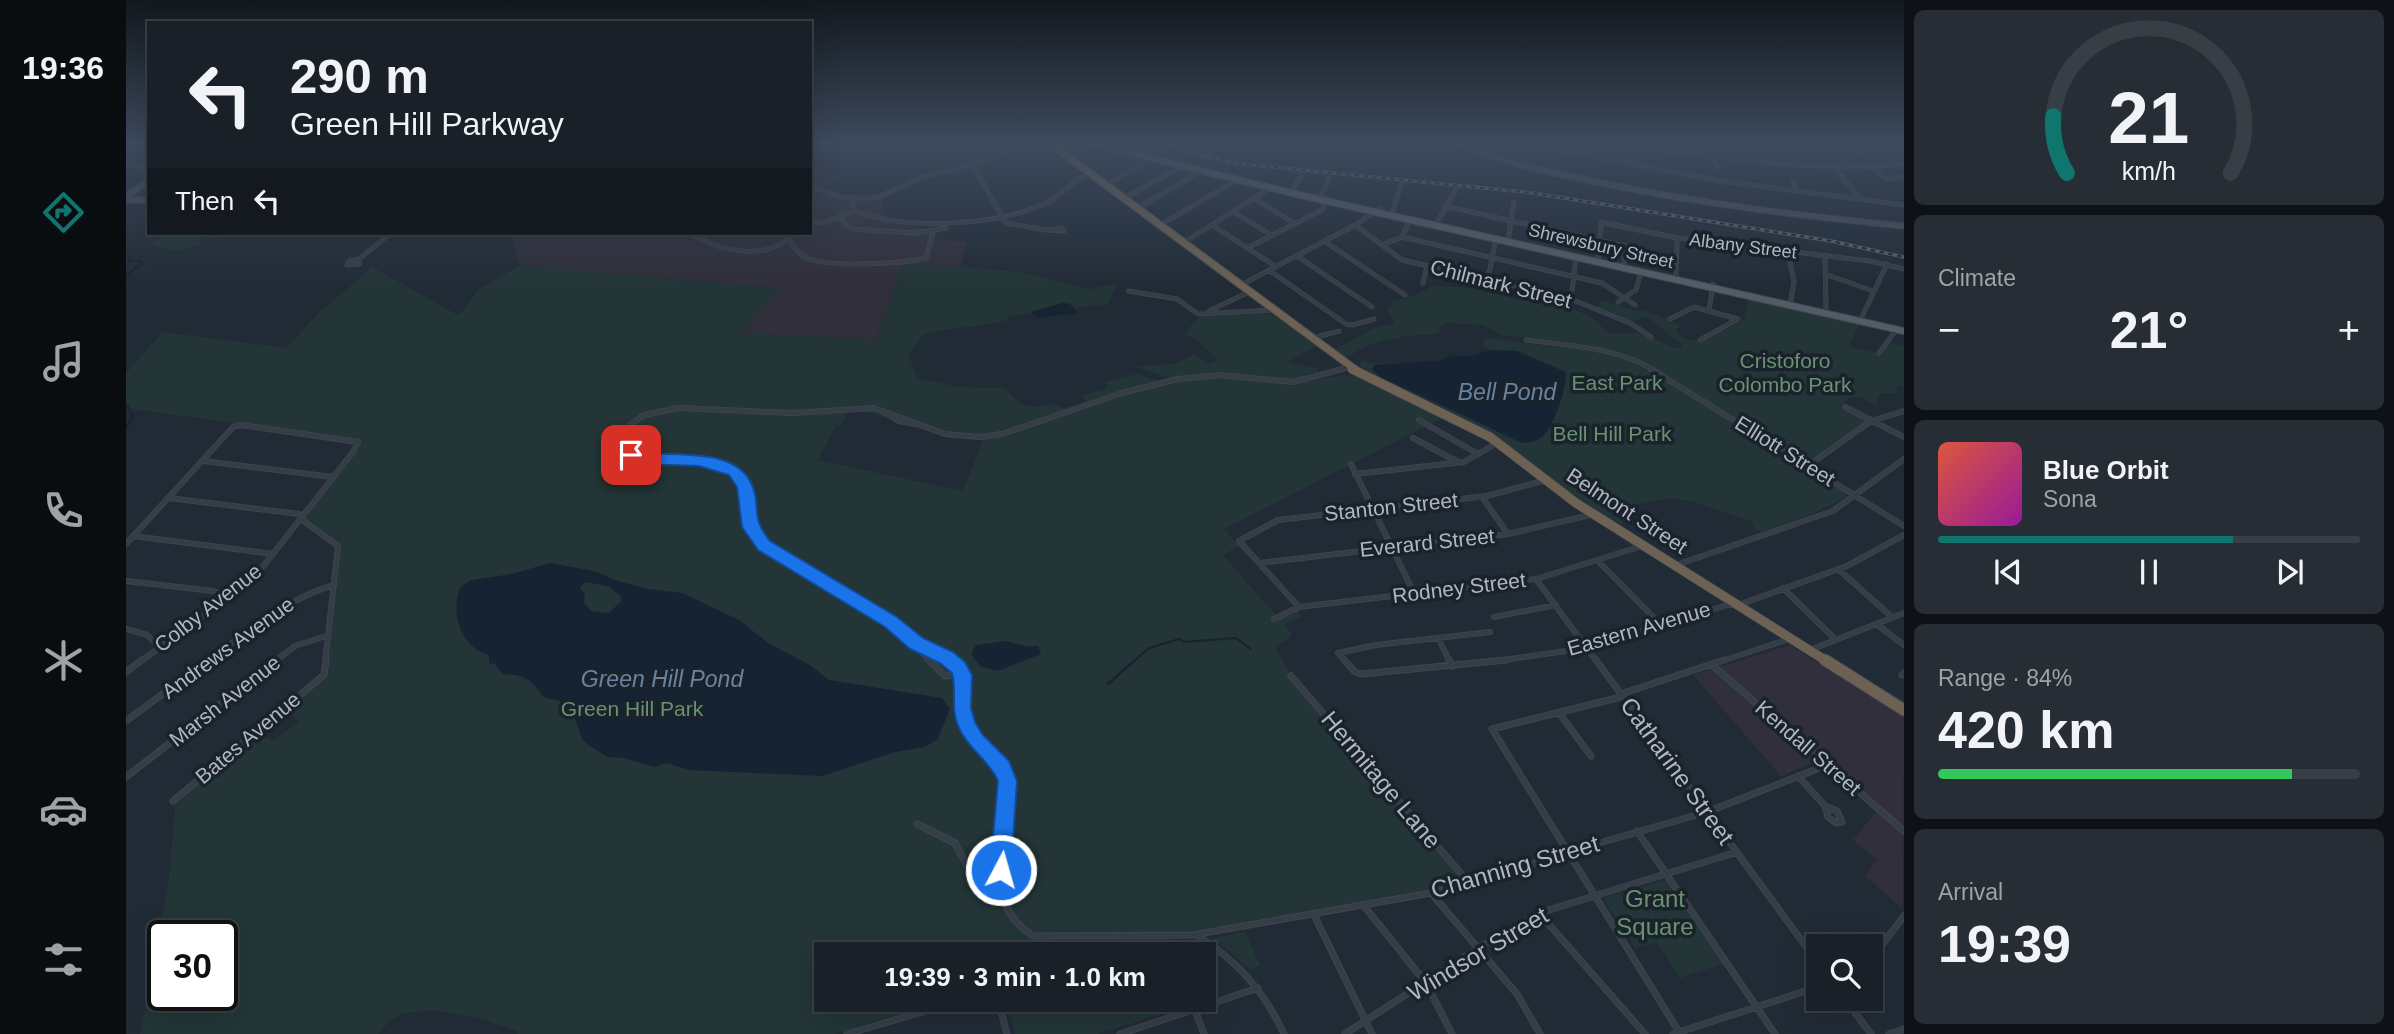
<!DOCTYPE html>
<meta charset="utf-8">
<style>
body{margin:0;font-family:Helvetica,sans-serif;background:#262d34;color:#f1f3f6;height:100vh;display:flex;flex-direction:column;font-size:26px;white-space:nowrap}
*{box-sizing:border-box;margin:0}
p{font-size:23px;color:#9fa3a8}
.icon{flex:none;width:38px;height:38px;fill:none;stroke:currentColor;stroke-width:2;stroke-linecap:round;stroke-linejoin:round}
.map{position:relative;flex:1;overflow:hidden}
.side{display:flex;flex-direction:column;gap:10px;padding:10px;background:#0e1216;width:490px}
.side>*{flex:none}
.banner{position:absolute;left:21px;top:21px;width:665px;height:214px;border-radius:0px;box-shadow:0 7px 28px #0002,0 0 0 2px #373e45;background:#192028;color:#f1f3f6;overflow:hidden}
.tools{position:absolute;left:1680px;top:934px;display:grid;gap:14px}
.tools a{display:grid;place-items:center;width:77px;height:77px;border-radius:0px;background:#192028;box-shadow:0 7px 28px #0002,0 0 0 2px #373e45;font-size:35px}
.speed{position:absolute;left:21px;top:920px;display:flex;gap:14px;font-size:35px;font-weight:700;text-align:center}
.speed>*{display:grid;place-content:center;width:91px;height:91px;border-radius:50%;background:#192028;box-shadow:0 7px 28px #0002,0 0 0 2px #373e45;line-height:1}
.speed .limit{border:4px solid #111;border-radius:10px;background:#fff;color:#111}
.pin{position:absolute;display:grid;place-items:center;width:60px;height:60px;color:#fff;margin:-30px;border-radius:14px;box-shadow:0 4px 10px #0006}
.me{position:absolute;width:77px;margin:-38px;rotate:6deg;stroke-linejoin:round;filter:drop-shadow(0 0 5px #0008)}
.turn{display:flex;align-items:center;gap:24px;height:147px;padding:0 28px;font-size:32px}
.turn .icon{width:91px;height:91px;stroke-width:2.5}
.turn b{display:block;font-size:49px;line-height:60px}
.then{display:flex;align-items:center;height:66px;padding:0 28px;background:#0003;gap:14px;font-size:26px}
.big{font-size:52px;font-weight:800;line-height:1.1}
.side .card{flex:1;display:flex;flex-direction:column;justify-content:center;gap:10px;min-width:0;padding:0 24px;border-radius:10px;background:#262d34}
.side .dial{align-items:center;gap:0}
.dial svg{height:182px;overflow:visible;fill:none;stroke:#373e45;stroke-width:7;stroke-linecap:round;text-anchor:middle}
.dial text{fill:#f1f3f6;stroke:none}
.song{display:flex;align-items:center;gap:21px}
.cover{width:84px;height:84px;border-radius:10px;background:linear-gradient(135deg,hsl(10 70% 55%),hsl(300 70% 35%))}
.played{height:7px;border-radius:4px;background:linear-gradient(90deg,#0f766e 70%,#373e45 70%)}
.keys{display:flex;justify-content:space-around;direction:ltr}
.heat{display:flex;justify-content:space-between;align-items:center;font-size:38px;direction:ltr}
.charge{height:10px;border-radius:5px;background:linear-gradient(90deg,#34c759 84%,#373e45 0)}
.trip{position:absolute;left:688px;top:942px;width:402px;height:70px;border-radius:0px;background:#192028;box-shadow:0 7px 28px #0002,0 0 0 2px #373e45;font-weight:800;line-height:70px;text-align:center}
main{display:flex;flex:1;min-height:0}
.tab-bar{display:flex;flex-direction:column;width:126px;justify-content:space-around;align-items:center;background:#0a0d10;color:#9fa3a8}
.tab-bar .icon{width:49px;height:49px}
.tab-bar .on{color:#0f766e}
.tab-bar b{font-size:32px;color:#f1f3f6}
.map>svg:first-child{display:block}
.medical{fill:#302f3b}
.green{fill:#233537;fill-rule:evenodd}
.water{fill:#162332;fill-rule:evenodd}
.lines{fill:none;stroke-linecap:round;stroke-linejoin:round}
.stream-far1{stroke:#162332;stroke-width:2}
.stream{stroke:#162332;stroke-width:2.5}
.street-far2-casing{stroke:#3e4650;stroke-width:5}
.street-far1-casing{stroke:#3e4650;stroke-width:6}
.street-casing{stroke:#3e4650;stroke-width:7}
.secondary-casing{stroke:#3e4650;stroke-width:7}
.primary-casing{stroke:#3e4650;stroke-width:8}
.highway-far2-casing{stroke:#3f4751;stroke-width:9}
.highway-far1-casing{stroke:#3f4751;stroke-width:10}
.highway-casing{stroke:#3f4751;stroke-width:13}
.street-far2{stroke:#353d46;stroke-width:3.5}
.street-far1{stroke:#353d46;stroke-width:4.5}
.street{stroke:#353d46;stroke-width:5}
.secondary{stroke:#434c59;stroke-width:5}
.primary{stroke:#535c66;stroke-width:6}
.highway-far2{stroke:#6c6152;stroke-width:7}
.highway-far1{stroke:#6c6152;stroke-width:9}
.highway{stroke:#6c6152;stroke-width:11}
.rail-casing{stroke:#57616d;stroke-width:3.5}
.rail{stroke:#1a222b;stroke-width:2;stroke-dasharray:4.5;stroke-linecap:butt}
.route{fill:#1a73e8;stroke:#114b97;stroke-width:2}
.labels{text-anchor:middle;stroke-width:7;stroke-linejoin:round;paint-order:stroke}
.far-street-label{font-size:18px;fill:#afb7c3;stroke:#1a222b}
.street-label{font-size:21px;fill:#afb7c3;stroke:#1a222b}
.park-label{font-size:21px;fill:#689270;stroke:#1a222b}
.water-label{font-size:23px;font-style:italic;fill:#6a83a0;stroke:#1a222b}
.near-street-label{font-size:24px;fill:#afb7c3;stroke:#1a222b}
.near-park-label{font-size:24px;fill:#689270;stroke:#1a222b}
</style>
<main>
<nav class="tab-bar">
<b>19:36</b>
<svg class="icon on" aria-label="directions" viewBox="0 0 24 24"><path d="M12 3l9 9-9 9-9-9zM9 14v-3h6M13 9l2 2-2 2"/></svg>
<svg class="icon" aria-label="music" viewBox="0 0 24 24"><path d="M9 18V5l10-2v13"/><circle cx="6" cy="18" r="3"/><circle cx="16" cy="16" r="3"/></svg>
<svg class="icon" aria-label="phone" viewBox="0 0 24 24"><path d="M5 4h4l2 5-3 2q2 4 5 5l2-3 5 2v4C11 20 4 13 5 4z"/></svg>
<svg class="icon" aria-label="climate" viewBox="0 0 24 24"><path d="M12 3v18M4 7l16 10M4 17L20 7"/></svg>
<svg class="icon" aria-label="car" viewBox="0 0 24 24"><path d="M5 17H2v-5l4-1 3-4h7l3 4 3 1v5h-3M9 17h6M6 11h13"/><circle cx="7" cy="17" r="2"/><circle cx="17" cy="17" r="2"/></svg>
<svg class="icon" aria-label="filters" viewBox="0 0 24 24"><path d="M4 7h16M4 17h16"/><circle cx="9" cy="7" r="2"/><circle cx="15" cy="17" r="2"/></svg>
</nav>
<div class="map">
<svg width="1778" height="1034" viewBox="0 0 1778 1034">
<rect width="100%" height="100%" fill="#212b36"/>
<path class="medical" d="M684,168L713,176L697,189L720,197L745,196L760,192L755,206L762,218L810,233L809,239L841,242L834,268L776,265L749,344L734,338L613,333L655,288L394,266L385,233H684Z
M1664,645L1778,717L1777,909L1739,876L1751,860L1727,840L1754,807L1699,758L1655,776L1567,675Z"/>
<path class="green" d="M46,233H114C99,240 81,236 72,242L76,245L47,251L23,244Z
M793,264L896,272L964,289L991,283L982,304L882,316V320L840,328L838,326L796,335L783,356L791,378L796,380L837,387L879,388C909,425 918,393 940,409L960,402L956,395L982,388L979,382L1011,374L1034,381L1044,378L1008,366L1048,364L1069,354L1082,364L1092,360L1067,337L1058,335C1063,330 1067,321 1073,318C1088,309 1130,311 1147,315L1190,346L1161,362L1192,368V372L1176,375L1180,382L1216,375L1229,376L1318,417L1098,529L1113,546L1097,555L1150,615L1167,606L1176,616L1159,625L1165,633L1163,639L1149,647L1165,676L1344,884L1069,935L1061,943L1060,954H700V999H820L709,1034H392L391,1031C358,1019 303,1001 268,1018C262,1021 257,1029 253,1034H14L43,878L49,811L47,801L131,730L147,741L173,722L157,709L198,675L212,546L179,522L177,517L236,441L0,408V373L37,332L160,348L193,313L246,267L330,314H334L353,289L394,266L656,288L614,333L734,338L749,344L776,265ZM739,411L823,438L857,440L837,491L692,460L710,425L714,426L722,412ZM37,936H96V996H37Z
M1306,286L1339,287L1406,302L1445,308L1467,318L1482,333H1516L1545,347L1554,348L1556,345L1521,317L1506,321L1471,308L1474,302C1485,301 1491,306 1502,309C1507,311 1513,309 1518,311C1524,312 1551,323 1554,326L1550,331L1557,338L1576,342L1619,319L1623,298L1734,323L1723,346L1754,354L1763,342L1778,346V388L1775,385L1768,387L1773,393L1754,394L1751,401L1752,404H1749C1733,398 1728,390 1714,407L1740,421L1688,458L1681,461L1674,458L1722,492L1720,497C1693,513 1665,521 1636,532L1628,528L1625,521C1601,514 1577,503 1552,499C1537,497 1518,504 1503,506L1496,524C1481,521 1465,514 1456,501L1355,427L1233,366L1236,360L1244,363H1299L1314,361L1326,355L1345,356L1364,349L1356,346L1359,337L1434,348L1438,344L1434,341L1375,335L1357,325L1321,323L1314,327L1313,334C1288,334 1260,338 1236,348C1228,351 1227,357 1218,357L1209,349L1249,328L1266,324L1268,321L1261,310L1265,307L1266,301L1287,296Z
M1540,880L1597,964L1554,978L1531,942L1509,948L1477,898Z
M1119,932L1134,965L1124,969L1086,938Z
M880,999H1059V1006L972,1034H889Z"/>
<path class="water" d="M937,303L944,304L952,313L911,318L905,312Z
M1363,350L1391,351L1440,372C1441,387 1427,432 1413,439C1409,442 1401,442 1396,443L1253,376L1246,369L1249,365L1257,364L1314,361L1326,355L1345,356Z
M424,563L468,571L489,580L522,589L556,593L613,620L642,643L684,665L703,680L816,698L824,709L811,740L799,747L769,752L696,776L563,770L541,763L528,767L498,758L481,757L457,741L449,719L437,702L417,697C404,678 399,675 376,674L369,664L363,663V655C335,649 323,610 335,586L346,580L386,574ZM459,582L482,586L494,595L496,600L483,613L465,611L458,603L459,595L454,588Z
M879,641L903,647L912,646L915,654L872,671L855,667L845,654L850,645Z"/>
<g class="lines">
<path class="stream-far1" d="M0,258H4L3,261H14L16,264L0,275
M0,404L7,415L0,428
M1007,662L1023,648L1053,639L1059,642L1110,638L1125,649"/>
<path class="stream" d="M982,684L1009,660"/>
<defs>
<path id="street-far2" d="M785,142L799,148L814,142
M1069,142L1072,149H1109L1106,142
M1393,142L1594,181L1778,205
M1494,142C1589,158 1682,173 1778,164
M1572,142L1577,155
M1721,142L1730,151L1776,142
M1587,157L1592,167
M1717,161L1723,169
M0,164L23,169
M847,166L880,223L921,230
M1709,169L1735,199
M1748,169L1760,179L1778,177
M1667,182L1671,191
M982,183L1030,156
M684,186L718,198H750L797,177L865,160L893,142
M1167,190L1176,174
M1195,196L1203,178
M999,198L1056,166
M726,199L729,211L715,216L719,224L727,229L788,233L820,228
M1129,199L1168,223
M1318,206L1499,246L1498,264
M1012,208L1075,171
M729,211C780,231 875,226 924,201C938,193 948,180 963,173
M1108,212L1145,235
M1266,212L1276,183
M684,222H701L715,216
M1034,225L1111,180
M1086,225L1149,266
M1229,225L1276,260L1445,299L1506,324L1525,337
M1310,225L1330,189
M935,228L938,231L921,230Z
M564,233C592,251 643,263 668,233
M1276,237L1476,283L1509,305
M663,240C668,247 674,256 683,259C705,267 777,264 800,258L807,231
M1198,241L1279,295
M1382,241L1388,202
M1057,243L1144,188
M1256,245L1276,237L1284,220
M1121,248L1196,210L1201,198
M1662,251L1668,282L1664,305
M1699,255L1700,309
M1171,256L1246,307
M233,259V264L221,265L223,261Z
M233,259L265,233
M1472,262L1475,222L1551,238L1744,261L1778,269
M1143,270L1220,324L1227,325L1248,319
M1699,274L1747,291
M1362,279L1370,239
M1550,279L1551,238
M1297,283L1301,266
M1115,285L1229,225L1253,209
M1002,291L1051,299L1072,314L1148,310
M1445,299L1450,258
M1492,302L1510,290L1515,272
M1083,311L1123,292
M1583,311L1587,284
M1544,319L1568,307L1612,319L1574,340
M1734,321L1761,264
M1187,338L1213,331
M1400,340C1444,346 1489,347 1528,370
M1753,353L1771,329
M1210,370L1223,367"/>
<path id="street-far1" d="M1525,369L1778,526
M1719,407L1778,437
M756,411L773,421L790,424
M1293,420L1352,454
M1287,438L1332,462
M77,461L207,477
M1225,464L1288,593
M1683,465L1745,421L1778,411
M1229,474L1338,462L1371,443
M1356,497L1382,534
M43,498L173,514L179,522L212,546L199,662
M7,536L147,554
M0,544L107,427L115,425L232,442L227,452L128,578L14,662
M1471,560L1535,625
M1134,563L1382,534L1464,515
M1550,565L1707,511L1778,459
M1712,569L1766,617
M1410,579L1471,662
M0,581L87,591L103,596
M1657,588L1710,640
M1173,607L1113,541L1152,520L1361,496L1420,480
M1368,617L1430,605
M1148,619L1173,607L1410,579L1516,546
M1750,624L1778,645
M0,629L21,635L33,647
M1312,638L1324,662
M788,645L805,662
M1684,650L1778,613
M81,662C122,632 159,599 208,585
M148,662L169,646L203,635
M827,662L791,644L762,620L638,545L624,527L619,486L609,471L573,460L511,458L502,452L497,442L504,425L518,415L552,408L666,413L748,408L819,434L854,437L876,434L996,393L1052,379L1094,375L1167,382L1217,369
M1220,662L1212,653L1250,645L1364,632
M1364,662L1461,648L1601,605L1615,604L1721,566L1778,535
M1593,662L1663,639"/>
<path id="street" d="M803,660L819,676L828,675L832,669
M824,660C844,676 834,698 840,720C846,746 876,755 881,782C883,793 881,803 880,814C874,861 861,906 907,936L1067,935L1305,893L1344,884L1442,852L1581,812L1701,765
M1218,660L1229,672L1235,674L1380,660
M1323,660L1326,666
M1470,660L1692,963
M1586,665L1778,831
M0,672L16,660
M1776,675L1778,673
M1165,676L1344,884
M1433,713L1465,756
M0,721L83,660
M1672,776L1699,806
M0,777L151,660
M47,801L198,675L200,660
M1699,806L1711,811L1716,822L1710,823L1702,817Z
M791,824L829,843L843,869L873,878
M1511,831L1649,1034
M1305,893L1391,994L1414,1034
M1238,906L1300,983L1326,1034
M1413,913L1519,1034
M1188,915L1246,1034
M1070,935C1111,960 1138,991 1158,1034
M1745,959L1778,916
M872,999L881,1034
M1719,999L1745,1034
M1069,1010L1078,1034
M1553,1032L1366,729L1491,698L1495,694L1598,660
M721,1034L840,999
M994,1034L1132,988
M1219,1034L1352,948L1413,913L1611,852
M1547,1034L1692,987
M1763,1034L1778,1029"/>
<path id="secondary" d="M1326,142C1374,162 1425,173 1476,183C1576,204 1677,216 1778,226
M0,196L23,181
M0,200H23"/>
<path id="primary" d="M961,142L1174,195L1778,331"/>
<path id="highway-far2" d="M922,142L1230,370"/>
<path id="highway-far1" d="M1226,369L1364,437L1450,503L1702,662"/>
<path id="highway" d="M1699,660L1778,710"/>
</defs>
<use href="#street-far2" class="street-far2-casing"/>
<use href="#street-far1" class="street-far1-casing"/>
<use href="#street" class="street-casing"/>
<use href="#secondary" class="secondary-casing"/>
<use href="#primary" class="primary-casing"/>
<use href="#highway-far2" class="highway-far2-casing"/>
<use href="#highway-far1" class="highway-far1-casing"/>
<use href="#highway" class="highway-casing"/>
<use href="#street-far2" class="street-far2"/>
<use href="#street-far1" class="street-far1"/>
<use href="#street" class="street"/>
<use href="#secondary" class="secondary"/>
<use href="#primary" class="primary"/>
<use href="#highway-far2" class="highway-far2"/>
<use href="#highway-far1" class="highway-far1"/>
<use href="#highway" class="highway"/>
<defs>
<path id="rail" d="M1034,142L1076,156L1117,164L1407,193L1705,241L1778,257"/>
</defs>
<use href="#rail" class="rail-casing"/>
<use href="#rail" class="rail"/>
</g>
<linearGradient id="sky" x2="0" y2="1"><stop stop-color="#12181e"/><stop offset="0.5" stop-color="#3d4a5d"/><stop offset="1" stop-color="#3d4a5d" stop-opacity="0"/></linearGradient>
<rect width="1778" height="286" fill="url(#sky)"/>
<path class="route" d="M505,450C539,460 609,443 626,485C636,508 623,515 644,541L771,617L797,638L827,652L839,662L846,675L845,708L849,722L856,734L883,761L891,781L885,870L882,877L875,880L867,877L864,870L872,781C864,761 842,749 833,728C824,710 831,691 826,673L814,663L784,649L759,627L632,550L616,527L611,487L603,475L573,466L516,464L500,459L497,455Z"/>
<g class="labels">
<g class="far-street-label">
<text transform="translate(1475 246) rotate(13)" y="6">Shrewsbury Street</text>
<text transform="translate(1617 246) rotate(7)" y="6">Albany Street</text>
</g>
<g class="street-label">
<text transform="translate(1375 284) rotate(14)" y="7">Chilmark Street</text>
<text transform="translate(1659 451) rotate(32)" y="7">Elliott Street</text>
<text transform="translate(1265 507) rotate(-6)" y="7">Stanton Street</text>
<text transform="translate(1501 511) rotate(33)" y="7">Belmont Street</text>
<text transform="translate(1301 543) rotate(-6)" y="7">Everard Street</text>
<text transform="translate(1333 588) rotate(-7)" y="7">Rodney Street</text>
<text transform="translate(82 608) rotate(-38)" y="7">Colby Avenue</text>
<text transform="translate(1513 629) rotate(-16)" y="7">Eastern Avenue</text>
<text transform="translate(102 648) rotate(-36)" y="7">Andrews Avenue</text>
<text transform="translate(99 701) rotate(-38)" y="7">Marsh Avenue</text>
<text transform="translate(122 738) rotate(-40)" y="7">Bates Avenue</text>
<text transform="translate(1682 748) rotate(41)" y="7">Kendall Street</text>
</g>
<g class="park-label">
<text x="1659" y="368">Cristoforo<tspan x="1659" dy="24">Colombo Park</tspan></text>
<text x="1491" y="390">East Park</text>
<text x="1486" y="441">Bell Hill Park</text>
<text x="506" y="716">Green Hill Park</text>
</g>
<g class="water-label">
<text x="1381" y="400">Bell Pond</text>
<text x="536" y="687">Green Hill Pond</text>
</g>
<g class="near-street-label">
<text transform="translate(1551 771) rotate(54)" y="8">Catharine Street</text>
<text transform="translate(1255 780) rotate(50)" y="8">Hermitage Lane</text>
<text transform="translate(1389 867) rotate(-16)" y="8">Channing Street</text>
<text transform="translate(1352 954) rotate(-31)" y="8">Windsor Street</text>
</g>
<g class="near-park-label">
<text x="1529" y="907">Grant<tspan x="1529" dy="28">Square</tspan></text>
</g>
</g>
</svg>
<div class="tools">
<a><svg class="icon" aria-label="search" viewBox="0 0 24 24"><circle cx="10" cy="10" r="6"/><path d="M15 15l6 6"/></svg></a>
</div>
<div class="speed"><div class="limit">30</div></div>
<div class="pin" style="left:505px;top:455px;background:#d93025"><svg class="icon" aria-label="arrive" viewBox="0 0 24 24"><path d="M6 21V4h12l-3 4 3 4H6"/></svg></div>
<svg class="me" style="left:875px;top:870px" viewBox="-20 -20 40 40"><circle r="17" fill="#1a73e8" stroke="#fff" stroke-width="3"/><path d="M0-11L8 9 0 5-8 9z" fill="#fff"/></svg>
<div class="trip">19:39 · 3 min · 1.0 km</div>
<div class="banner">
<div class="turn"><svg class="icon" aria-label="left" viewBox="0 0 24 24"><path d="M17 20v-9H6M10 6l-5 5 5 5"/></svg><div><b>290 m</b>Green Hill Parkway</div></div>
<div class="then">Then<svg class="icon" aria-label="left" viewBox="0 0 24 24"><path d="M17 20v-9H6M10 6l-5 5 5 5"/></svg></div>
</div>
</div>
<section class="side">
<div class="card dial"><svg viewBox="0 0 100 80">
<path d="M14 69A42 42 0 1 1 86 69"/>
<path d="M14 69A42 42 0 0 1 8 44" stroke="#0f766e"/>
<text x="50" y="56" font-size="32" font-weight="700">21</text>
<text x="50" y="72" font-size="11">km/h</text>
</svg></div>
<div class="card"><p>Climate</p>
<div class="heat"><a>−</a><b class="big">21°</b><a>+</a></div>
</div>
<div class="card">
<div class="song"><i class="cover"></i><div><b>Blue Orbit</b><p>Sona</p></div></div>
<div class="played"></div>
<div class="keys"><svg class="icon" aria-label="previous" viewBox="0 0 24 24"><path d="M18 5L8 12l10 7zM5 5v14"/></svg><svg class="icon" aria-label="pause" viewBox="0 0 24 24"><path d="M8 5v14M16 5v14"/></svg><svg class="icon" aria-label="next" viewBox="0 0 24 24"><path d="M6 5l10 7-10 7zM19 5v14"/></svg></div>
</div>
<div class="card"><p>Range · 84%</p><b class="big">420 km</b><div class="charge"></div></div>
<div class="card"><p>Arrival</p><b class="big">19:39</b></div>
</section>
</main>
